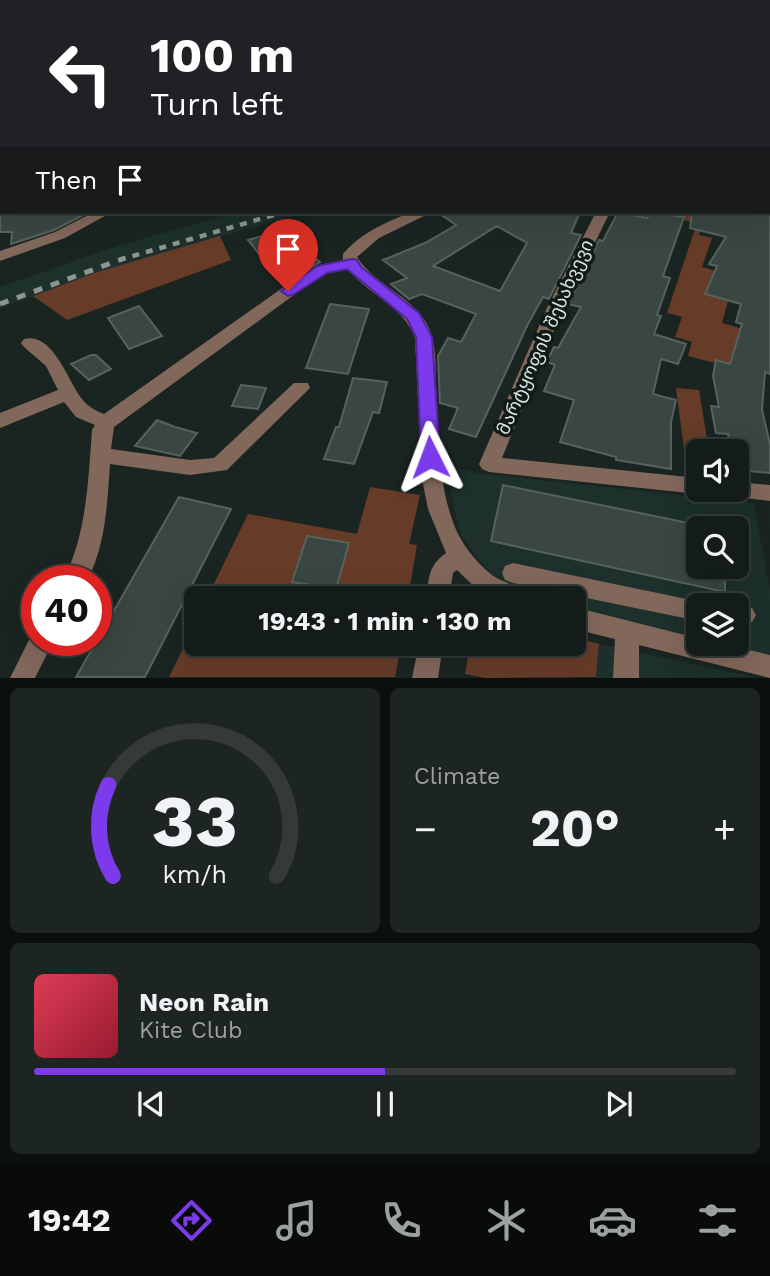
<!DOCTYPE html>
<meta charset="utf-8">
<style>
body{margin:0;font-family:"Work Sans","Noto Sans Georgian",sans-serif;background:#1d2523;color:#f1f3f6;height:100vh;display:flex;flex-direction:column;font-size:26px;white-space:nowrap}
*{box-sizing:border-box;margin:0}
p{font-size:23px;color:#9da1a2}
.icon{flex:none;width:38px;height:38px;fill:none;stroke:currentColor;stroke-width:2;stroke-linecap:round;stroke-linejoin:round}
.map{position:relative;height:678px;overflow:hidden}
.panel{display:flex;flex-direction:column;gap:10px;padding:10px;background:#0b0f0e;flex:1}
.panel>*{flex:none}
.top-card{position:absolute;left:0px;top:0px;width:770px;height:214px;box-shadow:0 7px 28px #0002,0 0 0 2px #333a39;background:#202124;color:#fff;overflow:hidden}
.tools{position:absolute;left:686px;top:439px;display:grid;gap:14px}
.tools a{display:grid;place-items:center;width:63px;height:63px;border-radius:10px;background:#141c1a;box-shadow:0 7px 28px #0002,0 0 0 2px #333a39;font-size:35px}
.speed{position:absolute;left:21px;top:565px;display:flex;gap:14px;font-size:35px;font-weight:700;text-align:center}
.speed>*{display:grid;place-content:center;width:91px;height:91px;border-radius:50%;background:#141c1a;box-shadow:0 7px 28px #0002,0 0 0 2px #333a39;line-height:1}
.speed .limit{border:10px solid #d22;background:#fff;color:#111}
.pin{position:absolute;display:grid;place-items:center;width:60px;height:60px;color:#fff;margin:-72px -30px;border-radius:50% 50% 50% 0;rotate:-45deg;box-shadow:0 0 7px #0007}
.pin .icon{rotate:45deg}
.me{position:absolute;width:77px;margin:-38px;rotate:357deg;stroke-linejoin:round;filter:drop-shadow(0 0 5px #0008)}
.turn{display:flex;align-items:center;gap:24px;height:147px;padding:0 35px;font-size:32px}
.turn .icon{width:91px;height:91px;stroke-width:2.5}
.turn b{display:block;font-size:49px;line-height:60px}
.then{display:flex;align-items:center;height:66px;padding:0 35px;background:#0003;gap:14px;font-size:26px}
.big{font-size:52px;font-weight:700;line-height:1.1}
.panel .card{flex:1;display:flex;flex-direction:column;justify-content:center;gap:10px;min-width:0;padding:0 24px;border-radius:10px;background:#1d2523}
.panel .dial{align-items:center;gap:0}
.dial svg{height:182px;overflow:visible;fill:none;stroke:#333a39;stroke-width:7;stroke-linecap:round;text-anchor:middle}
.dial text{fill:#f1f3f6;stroke:none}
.song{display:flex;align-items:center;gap:21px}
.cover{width:84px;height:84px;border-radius:10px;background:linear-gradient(135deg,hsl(350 70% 55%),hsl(350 70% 35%))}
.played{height:7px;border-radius:4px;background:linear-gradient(90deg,#7c3aed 50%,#333a39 50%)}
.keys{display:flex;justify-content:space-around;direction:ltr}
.heat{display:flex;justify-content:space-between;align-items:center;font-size:38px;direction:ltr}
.panel .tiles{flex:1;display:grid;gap:10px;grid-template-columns:1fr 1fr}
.card:last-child{grid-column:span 2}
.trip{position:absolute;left:184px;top:586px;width:402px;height:70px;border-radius:10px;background:#141c1a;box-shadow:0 7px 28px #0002,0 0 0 2px #333a39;font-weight:700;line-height:70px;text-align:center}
.tab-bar{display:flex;height:112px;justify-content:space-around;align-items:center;background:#080b0a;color:#9da1a2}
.tab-bar .icon{width:49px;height:49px}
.tab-bar .active{color:#7c3aed}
.tab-bar b{font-size:32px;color:#f1f3f6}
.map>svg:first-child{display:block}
.built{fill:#1d302b;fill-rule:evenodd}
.green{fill:#663b28}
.building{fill:#3a4642;stroke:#55625e;stroke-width:2;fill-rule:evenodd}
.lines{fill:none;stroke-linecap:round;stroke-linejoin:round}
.minor{fill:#82675b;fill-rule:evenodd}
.rail-far1{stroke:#8c9592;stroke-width:4.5;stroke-dasharray:7 7;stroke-linecap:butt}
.rail{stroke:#8c9592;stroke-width:5;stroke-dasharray:9 9;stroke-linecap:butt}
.route{fill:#7c3aed;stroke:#51269a;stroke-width:2}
.labels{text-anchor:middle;stroke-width:7;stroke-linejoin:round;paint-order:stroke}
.street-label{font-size:18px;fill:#dde5e2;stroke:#101b18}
</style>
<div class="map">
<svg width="770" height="678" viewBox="0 0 770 678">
<rect width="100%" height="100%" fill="#1a2522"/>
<path class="built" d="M103,0H396L101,2Z
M238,212H307L94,273L0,309V287L117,246Z
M444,464L476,473L754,503L770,593V656L722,644H737V606H698V638L574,607V598H542L529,595L491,575L461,536ZM698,528H737V567H698Z
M599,644L754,677L596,678Z"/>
<path class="green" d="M646,212H707L699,235L712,238L702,267L716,271L709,296L728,301L722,323L747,330L738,369L688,356L692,342L675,337L682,317L667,313L697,223Z
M220,236L231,260L67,320L33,296L94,273Z
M676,388L699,390L709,451L698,452V459L685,457Z
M370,487L420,495L409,544L417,545L408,598H207L248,514L357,534Z
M196,622V644H401L395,677H169Z
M574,637L599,644L596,677L485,678L465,674L470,644H574Z"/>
<path class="building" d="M0,212H89L54,230L11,244L12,232H0Z
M437,212H580L571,233L581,235L549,299L543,297L527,326L476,437L449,429L458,408L440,403L438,356L448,338L461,342L476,314L422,294L409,299L391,284L407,278L383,260L425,243L456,225ZM497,226L527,243L500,291L433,266Z
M618,212L647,218L650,212L684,217L663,276L670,278L657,315L661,316L654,334L686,344L678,364L661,359L653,394L676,400L671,422V469L616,460V457L560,442L574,400L544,391L555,365L547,362L554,347L558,348L581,307L568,304L599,240L603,241Z
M692,212H770V374L765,372L762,410L770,444V473L737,470V452H731L728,434L716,433L711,406L719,407L713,376L716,360L730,364L742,324L736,322L741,304L705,294L717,266L709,264L726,237L690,228Z
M283,230L302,252L305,250L320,262L284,282L266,266L268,265L248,240Z
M330,304L369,309L348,374L306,368Z
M139,306L162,336L129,349L108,318Z
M91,355H96L111,369L89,380L71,364Z
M353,378L387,382L379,413L373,412L354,464L324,459L336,427H339Z
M241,385L266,388L258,409L232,406Z
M157,420L175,427L197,433L180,456L135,446Z
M503,485L698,525V567H725V592L491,541Z
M179,497L231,509L145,677H76Z
M307,536L349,543L336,589L292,582Z"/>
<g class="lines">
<path class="minor" d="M93,0H107L91,2Z
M218,0H228V2H218Z
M538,0H548L536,2Z
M692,0H702L691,2Z
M710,0H770V3L711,2Z
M768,17H770V24H768Z
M0,43H2V49H0Z
M2,118V127L0,128V119Z
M768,154H770V162H768Z
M94,212H112L65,238L0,261V251L55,232Z
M412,212H432L379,238L357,257C375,286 414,296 429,328C437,347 435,366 436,386C439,434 437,489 458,534C466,549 478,564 492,575C503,583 520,585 525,598C487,598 484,597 457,570L453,573L449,598H427C428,578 429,565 446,553L428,509L422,479L415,338C403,305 368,295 348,269L327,273L317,278L114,427L111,449L190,460L214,458L294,383H308L310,388L227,470L190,475L110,464C107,505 106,544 87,581H63C87,533 88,482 92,430L95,425L76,417L64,402L0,428V413L58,390L46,366L24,347L21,343L24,339C53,331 68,382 82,399C87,406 96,411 104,414L305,272L316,266L343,260V254C362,232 386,222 412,212Z
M596,212H610L562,310L502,458L698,478V490L705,492L698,494L489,472L482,469L479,464L546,310Z
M737,482L770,485V501L730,496L727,490H737Z
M513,563L706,603L708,606H698V644H723L770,655V678L639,645V678H613L615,639L574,629V607L685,635L684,618L513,583L505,580L502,573L505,566Z
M737,604L752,608L756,615L752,622L737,624V606H732Z
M37,631V640H54L35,678H10L33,632Z
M419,644H443L438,678H412Z"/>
<path class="rail-far1" d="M119,260L284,212"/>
<path class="rail" d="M0,304L125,258"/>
</g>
<path class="route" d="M352,259L357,260L361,267L419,313L432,337L440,457L437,462H424L421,457L416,337L407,319L347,269L327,273L294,294L288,296L281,291L317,266Z"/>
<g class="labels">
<g class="street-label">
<text transform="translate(545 337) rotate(-66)" y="6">მარტყოფის შესახვევი</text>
</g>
</g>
</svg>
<div class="tools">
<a><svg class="icon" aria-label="sound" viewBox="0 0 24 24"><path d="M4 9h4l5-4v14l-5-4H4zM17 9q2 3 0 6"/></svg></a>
<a><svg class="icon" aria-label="search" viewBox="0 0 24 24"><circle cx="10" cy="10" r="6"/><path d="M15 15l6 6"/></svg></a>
<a><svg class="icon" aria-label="layers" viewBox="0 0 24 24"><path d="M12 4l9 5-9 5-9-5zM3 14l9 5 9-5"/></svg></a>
</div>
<div class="speed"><div class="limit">40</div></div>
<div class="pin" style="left:288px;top:291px;background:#d93025"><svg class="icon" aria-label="arrive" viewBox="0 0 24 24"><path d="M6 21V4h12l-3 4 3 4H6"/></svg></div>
<svg class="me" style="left:430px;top:457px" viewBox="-20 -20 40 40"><path d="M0-17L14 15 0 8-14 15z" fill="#7c3aed" stroke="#fff" stroke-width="4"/></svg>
<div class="trip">19:43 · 1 min · 130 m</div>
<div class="top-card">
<div class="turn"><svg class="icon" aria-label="left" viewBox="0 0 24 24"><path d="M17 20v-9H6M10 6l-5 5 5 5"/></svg><div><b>100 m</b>Turn left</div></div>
<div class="then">Then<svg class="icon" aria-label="arrive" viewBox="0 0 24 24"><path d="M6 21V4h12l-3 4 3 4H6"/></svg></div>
</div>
</div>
<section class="panel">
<div class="tiles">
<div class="card dial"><svg viewBox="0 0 100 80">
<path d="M14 69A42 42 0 1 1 86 69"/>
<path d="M14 69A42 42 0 0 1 12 29" stroke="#7c3aed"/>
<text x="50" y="56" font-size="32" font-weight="700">33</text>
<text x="50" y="72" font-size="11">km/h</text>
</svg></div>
<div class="card"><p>Climate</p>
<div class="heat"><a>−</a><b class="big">20°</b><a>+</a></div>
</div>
<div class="card">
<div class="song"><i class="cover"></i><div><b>Neon Rain</b><p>Kite Club</p></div></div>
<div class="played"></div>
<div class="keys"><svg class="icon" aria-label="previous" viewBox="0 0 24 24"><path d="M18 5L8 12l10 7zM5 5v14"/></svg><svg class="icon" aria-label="pause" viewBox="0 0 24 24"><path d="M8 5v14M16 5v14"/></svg><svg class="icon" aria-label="next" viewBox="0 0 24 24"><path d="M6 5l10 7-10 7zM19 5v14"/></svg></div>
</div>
</div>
</section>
<nav class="tab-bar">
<b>19:42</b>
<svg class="icon active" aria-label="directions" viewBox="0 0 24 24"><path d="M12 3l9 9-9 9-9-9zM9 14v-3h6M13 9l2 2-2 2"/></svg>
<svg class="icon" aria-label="music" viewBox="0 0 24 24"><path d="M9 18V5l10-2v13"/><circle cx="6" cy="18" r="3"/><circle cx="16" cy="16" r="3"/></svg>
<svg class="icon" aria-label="phone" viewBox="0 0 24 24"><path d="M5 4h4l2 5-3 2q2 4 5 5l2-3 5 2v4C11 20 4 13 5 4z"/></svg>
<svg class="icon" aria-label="climate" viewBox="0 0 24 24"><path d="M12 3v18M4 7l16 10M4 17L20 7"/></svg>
<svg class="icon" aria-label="car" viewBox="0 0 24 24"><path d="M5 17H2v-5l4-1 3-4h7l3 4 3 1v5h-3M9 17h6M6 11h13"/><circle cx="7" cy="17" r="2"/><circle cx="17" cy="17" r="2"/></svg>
<svg class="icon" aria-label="filters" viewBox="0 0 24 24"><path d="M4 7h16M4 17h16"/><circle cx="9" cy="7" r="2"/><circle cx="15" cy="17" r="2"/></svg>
</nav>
